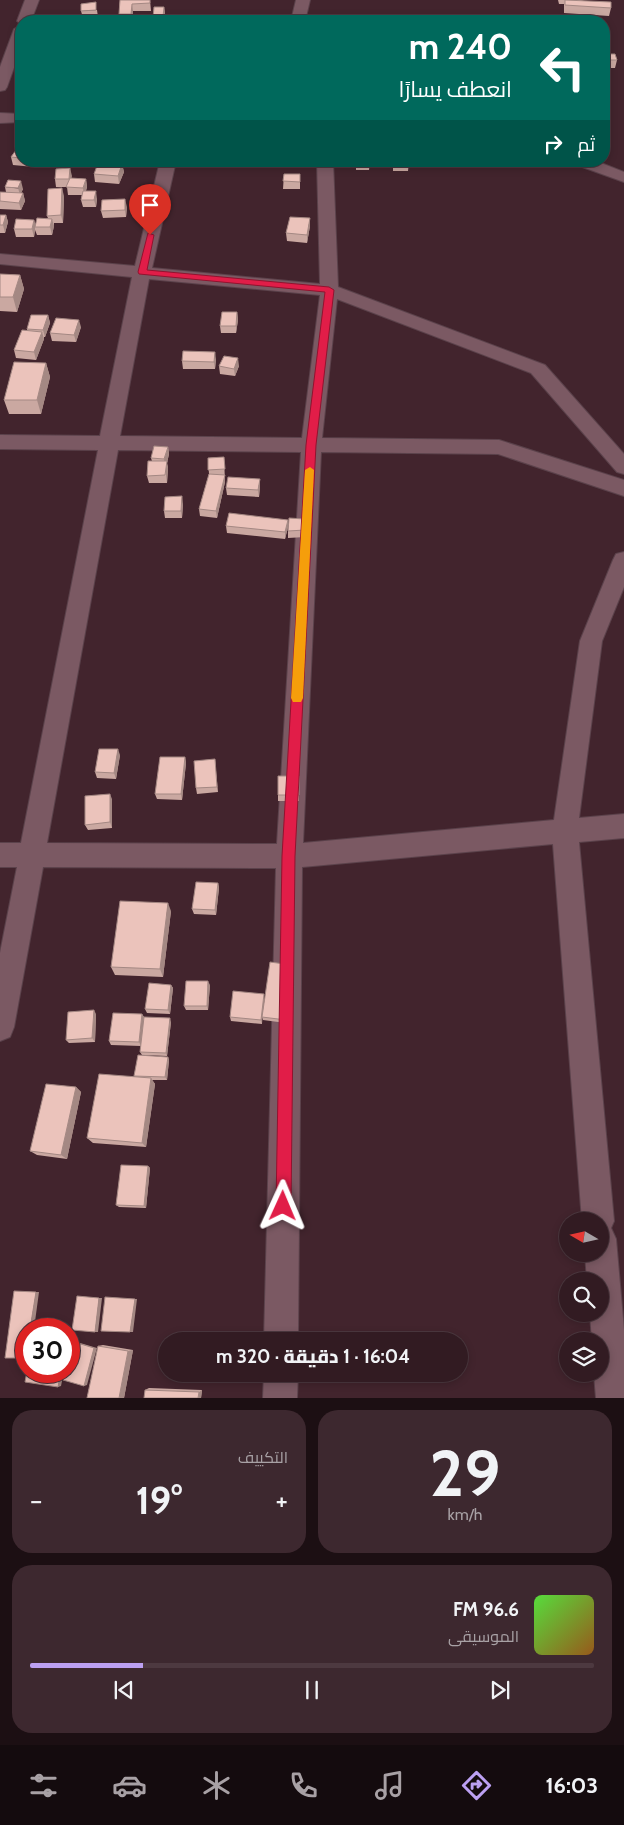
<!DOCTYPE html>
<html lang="ar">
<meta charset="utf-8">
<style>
body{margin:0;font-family:Cabin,Cairo,sans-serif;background:#3d282f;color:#f1f3f6;direction:rtl;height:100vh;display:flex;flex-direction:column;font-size:19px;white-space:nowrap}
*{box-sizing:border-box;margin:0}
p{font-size:16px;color:#a8a1a5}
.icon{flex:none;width:28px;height:28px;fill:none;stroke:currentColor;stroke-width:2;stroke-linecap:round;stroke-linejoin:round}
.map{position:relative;height:1398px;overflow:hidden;direction:ltr}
.drawer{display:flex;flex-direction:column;gap:12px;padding:12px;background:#1c0f13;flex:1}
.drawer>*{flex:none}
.hud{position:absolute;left:15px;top:15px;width:595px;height:152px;border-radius:20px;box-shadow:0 2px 8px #0003,0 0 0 1px #4d3940;direction:rtl;background:#00695c;color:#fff;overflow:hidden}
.needle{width:32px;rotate:279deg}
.fabs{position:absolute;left:559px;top:1212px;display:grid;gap:10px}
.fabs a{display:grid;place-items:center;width:50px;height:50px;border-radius:50%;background:#321b22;box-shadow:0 2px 8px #0003,0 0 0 1px #4d3940;font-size:25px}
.speed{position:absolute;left:15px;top:1318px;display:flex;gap:10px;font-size:25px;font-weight:700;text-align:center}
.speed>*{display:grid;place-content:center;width:65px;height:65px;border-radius:50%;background:#321b22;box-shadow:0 2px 8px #0003,0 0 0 1px #4d3940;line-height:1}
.speed .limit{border:8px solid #d22;background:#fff;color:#111}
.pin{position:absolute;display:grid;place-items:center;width:42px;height:42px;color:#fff;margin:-51px -21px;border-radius:50% 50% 50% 0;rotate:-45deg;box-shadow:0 0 5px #0007}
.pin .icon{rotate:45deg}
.me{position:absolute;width:55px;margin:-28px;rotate:1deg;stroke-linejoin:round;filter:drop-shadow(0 0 4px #0008)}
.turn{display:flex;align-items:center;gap:18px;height:105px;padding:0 15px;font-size:22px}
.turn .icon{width:65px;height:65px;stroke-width:2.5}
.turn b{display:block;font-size:35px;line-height:42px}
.then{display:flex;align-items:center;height:48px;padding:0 15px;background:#0003;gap:10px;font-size:19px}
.big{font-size:38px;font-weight:800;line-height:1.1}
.drawer .tile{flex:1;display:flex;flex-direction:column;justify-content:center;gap:8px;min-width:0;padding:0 18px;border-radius:20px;background:#3d282f}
.drawer .dial{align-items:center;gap:0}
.dial b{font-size:65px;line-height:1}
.song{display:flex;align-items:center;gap:15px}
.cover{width:60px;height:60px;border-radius:8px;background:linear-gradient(135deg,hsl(110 70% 55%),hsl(30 70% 35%))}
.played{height:5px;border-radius:2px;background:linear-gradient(90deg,#bca0f2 20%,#4d3940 20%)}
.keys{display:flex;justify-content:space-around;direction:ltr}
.heat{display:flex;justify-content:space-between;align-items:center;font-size:28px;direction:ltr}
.drawer .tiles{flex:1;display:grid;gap:12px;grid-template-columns:1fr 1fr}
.tile:last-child{grid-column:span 2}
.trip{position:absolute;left:158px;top:1332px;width:310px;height:50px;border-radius:25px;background:#321b22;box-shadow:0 2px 8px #0003,0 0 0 1px #4d3940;font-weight:800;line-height:50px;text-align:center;direction:rtl}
.tab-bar{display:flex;height:80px;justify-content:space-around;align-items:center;background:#140b0e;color:#a8a1a5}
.tab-bar .icon{width:35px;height:35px}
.tab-bar .active{color:#bca0f2}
.tab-bar b{font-size:22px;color:#f1f3f6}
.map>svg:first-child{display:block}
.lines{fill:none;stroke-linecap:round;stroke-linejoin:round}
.street-casing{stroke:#5b424b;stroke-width:2}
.street{fill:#7b5963;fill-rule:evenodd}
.wall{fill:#caa8a1}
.shaded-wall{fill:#a48883}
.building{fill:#ebc3bb;stroke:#a48883}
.route{fill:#e11d48;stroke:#92132f}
.slow{fill:#f59e0b}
</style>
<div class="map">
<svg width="624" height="1398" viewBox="0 0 624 1398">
<rect width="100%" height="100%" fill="#42242d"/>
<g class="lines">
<defs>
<path id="street" d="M25,0H39L31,21H21V24L17,21Z
M296,0H310L305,21H291Z
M21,25V48L7,87L5,90L0,91V67L14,29Z
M0,113L21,114V122L0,123Z
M160,161H176L152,268L320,284L317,161H333L338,287L545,365L624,454V474L617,472L531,373L337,299L322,438L499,440L624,480V496L498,454L321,452L303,843L554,820L580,641L613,560L616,554L624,552V587L602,641L579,818L624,814V838L579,842L614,1221L611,1228L616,1239L624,1330V1398H596L594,1374H600V1341H592L590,1314H600V1281H587L585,1254H600V1221H582L553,844L302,867L298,1341H264L276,868L43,867L14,1027L10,1037L0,1041V953L17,867H0V843H21L98,450L0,449V435L100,436L132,277L0,264V254L135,266ZM149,279L320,295L302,438L120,436ZM118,450L301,452L277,844L47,843Z
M572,161H596L624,172V182L574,164Z
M264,1374H298L297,1398H263Z"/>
</defs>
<use href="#street" class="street-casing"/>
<use href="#street" class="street"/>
</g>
<path class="wall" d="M120,0H150L151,11H133L132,21H120L119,14Z
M558,0H580L611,8L609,16L564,13V4H559Z
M164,7L165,14L164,21H153V18Z
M97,10L98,17L83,18L81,11Z
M604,54L617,60L615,68H604Z
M21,150V161H37L34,167L13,165L11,157Z
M48,161H75L74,165L49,166Z
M79,161H96L93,168L80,167Z
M356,161H370L369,170H356Z
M393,161H409L408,171H393Z
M122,164L124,172L119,184L95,182L94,174Z
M70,168L71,178L86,179L87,187L86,191L97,199L96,207H83L81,200L82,195H68L67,187H56L55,179Z
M284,174H300V189H283Z
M5,187L23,189L21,193H23L25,201L21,210L0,209V192H6Z
M64,196L63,223H54V226L52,235H37L35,230L34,237H16L14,229L34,220L35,224L48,218L47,216Z
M127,207L126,217L103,218L101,211Z
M0,215H6L8,222L5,233H0Z
M310,226L307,243L287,241L286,233Z
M0,274L20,275L24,289L17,312L0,311Z
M237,312L238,320L236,333H221L220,326Z
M48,315L50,323L45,337H44V339L36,360L16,358L14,350L27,331V329Z
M81,327L76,342L52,341L50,333Z
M216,359L215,369H183L182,361Z
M46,363L50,377L41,414H9L4,400Z
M219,366H239L235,376L220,374Z
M168,447L169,454L167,463L168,468L167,483H149L147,476L152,461L151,458Z
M224,457L225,482L217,518L200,516L199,509L209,474L208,458Z
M260,486L259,497L227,495L226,488Z
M183,504L182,518H165L164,511Z
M305,519V537L288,538V531Z
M288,520V527L285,539L227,533L226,526Z
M120,755L116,779L97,778L95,772Z
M185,757L186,763L182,800L157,799L155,794Z
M215,759L218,792L197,794L196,788Z
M299,776V801H278V795Z
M112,799V828L88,830L85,825Z
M218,883L219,888L216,915L194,914L192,909Z
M171,911L163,977L115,975L111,967Z
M293,969L286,1023L263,1020L262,1017V1024L231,1021L230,1017L264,994V998L263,1013Z
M171,985L173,988L170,1014L147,1013L145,1009Z
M210,985L208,1010H186L184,1006Z
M96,1014L95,1042L69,1043L66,1040Z
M142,1014L144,1017L171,1022L167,1056L142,1055L140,1052L141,1046L111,1045L109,1041Z
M168,1057L169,1060L167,1080H152L155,1084L146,1147L93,1143L87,1138L135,1077L134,1076Z
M76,1087L81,1092L67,1159L37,1155L30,1151Z
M148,1166L150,1168L146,1208L119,1207L116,1205Z
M103,1345L133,1350L124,1398H87L98,1346Z
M149,1388L202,1390L201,1398L145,1390Z"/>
<path class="shaded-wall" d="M132,4L133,11L132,21L131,14Z
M164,7L165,14L164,21H163Z
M32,161H37L34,167Z
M92,161H96L93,168Z
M122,164L124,172L119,184L118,176Z
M70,168L72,176L70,187L69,179Z
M86,179L87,187L84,196L83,188Z
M21,181L23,189L20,195L18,188Z
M62,188L64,196L63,223L61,215Z
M96,191L97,199L96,207L94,200Z
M23,193L25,201L21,210L19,203Z
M125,199L127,207L126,217L125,210Z
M6,215L8,222L5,233L3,225Z
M310,218V226L307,243V235Z
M52,219L54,226L52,235L50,227Z
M34,220L36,227H35V230L34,237L32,229Z
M20,275L24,289L17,312L13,297Z
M237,312L238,320L236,333V326Z
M48,315L50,323L45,337L43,330Z
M79,320L81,327L76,342L74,335Z
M42,332L44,339L36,360L34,352Z
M215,352L216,359L215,369L214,362Z
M238,358L239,366L235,376L234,369Z
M46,363L50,377L41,414L37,400Z
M168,447L169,454L167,463L168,468L167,483L164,459Z
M225,475V482L217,518L216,511Z
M260,479V486L259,497L258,490Z
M182,496L183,504L182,518L181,511Z
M288,520V527L285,539V532Z
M118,749L120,755L116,779L114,773Z
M185,757L186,763L182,800L181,794Z
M110,794L112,799V828L110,822Z
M218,883L219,888L216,915L215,910Z
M168,903L171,911L163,977L160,969Z
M292,965L293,969L286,1023V1020Z
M208,981L210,985L208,1010L207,1006Z
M171,985L173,988L170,1014L168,1010Z
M264,994V998L262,1024L261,1020Z
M94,1010L96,1014L95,1042L92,1038Z
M142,1014L144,1017L141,1046L139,1042Z
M170,1018L171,1022L167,1056L166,1053Z
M168,1057L169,1060L167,1080L165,1077Z
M151,1078L155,1084L146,1147L142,1143Z
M76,1087L81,1092L67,1159L61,1155Z
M148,1166L150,1168L146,1208L144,1206Z
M36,1292H39L34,1329H30Z
M99,1298H102L98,1332H95Z
M135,1299H137L133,1332H130Z
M69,1335H72L69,1349Z
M74,1342H77L97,1348L87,1385L84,1386Z
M133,1350L124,1398H119L128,1351Z
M61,1371H64L61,1386L58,1387Z
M202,1390L201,1398H198L199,1392Z"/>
<path class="building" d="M120,0H150V3L132,4L131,14H119Z
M565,0L611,2V8L565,5Z
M96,2V10L81,11V4Z
M154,7H164L163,17L153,18Z
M604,54H615L617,60H604Z
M16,150H21V158L11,157Z
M356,161H370V163L356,162Z
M394,161H409V164L394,163Z
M98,163L122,164L118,176L94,174Z
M70,168L69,179H55L56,169Z
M284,174H300V182L283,181Z
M70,178L86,179L83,188L66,187Z
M8,180L21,181L18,188L5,187Z
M62,188L61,215L47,216L48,189Z
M83,191H96L94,200H81Z
M0,192L23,193L19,203L0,201Z
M125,199V210L101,211L102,200Z
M0,215H6L3,225H0Z
M290,217L310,218L307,235L286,233Z
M37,218L52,219L50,227H35Z
M16,219L34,220L32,229H14Z
M0,274L20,275L13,297H0Z
M222,312H237L236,326H220Z
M31,315H48L43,330L27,329Z
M56,318L79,320L74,335L50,333Z
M22,330L42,332L34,352L14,350Z
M183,351L215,352L214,362L182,361Z
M224,356L238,358L234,369L219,366Z
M14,362L46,363L37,400H4Z
M154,446L168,447L164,459L151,458Z
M224,457L225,469L208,470V458Z
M148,461H167L165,475L147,476Z
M209,474L225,475L216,511L199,509Z
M228,477L260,479L258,490L226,488Z
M182,496L181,511H164L165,497Z
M229,513L288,520L285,532L226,526Z
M289,518L305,519V530L288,531Z
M99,749H118L114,773L95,772Z
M160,757H185L181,794H155Z
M215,759L217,787L196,788L194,761Z
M278,776H299V795H278Z
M110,794V822L85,825V796Z
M196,882L218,883L215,910L192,909Z
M120,901L168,903L160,969L111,967Z
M270,962L292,965L286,1020L262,1017Z
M186,981H208L207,1006H184Z
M149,983L171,985L168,1010L145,1009Z
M233,991L264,994L261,1020L230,1017Z
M94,1010L92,1038L66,1040L68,1012Z
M113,1013L142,1014L139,1042L109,1041Z
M144,1017L170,1018L166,1053L140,1052Z
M138,1055L168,1057L165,1077L134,1076Z
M99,1074L151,1078L142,1143L87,1138Z
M46,1084L76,1087L61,1155L30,1151Z
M121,1165L148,1166L144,1206L116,1205Z
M14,1291L36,1292L30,1329H26V1358H5Z
M77,1296L99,1298L95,1332L72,1330Z
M105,1297L135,1299L130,1332L101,1331Z
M74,1342L94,1348L84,1386L63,1380L66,1371H69V1360Z
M98,1346L128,1351L119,1398H87Z
M27,1371H61L58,1387L25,1382Z
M145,1390L199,1392L198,1398H144Z"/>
<path class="route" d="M148,233L154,235L147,270L329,287L334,290L316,445L295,856L291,1206L288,1211L283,1213L278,1211L276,1206L282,856L306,445L325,292L139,274L138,272Z"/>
<path class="slow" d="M310,467L314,470L303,698L301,702H293L291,698L305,470Z"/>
</svg>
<div class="fabs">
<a><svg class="needle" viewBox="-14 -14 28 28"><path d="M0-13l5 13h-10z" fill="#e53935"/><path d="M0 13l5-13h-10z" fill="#a8a1a5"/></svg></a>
<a><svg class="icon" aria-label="search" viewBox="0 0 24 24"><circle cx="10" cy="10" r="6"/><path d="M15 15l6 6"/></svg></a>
<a><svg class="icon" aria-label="layers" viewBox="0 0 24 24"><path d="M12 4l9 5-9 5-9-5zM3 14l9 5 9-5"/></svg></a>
</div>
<div class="speed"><div class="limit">30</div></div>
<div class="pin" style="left:150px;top:235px;background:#d93025"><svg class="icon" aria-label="arrive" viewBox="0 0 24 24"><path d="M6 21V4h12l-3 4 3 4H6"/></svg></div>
<svg class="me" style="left:283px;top:1206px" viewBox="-20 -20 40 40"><path d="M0-17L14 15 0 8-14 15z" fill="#e11d48" stroke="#fff" stroke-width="4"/></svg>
<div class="trip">16:04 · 1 دقيقة · 320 m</div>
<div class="hud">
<div class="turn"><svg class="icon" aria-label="left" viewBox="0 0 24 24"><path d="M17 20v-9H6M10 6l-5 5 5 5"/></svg><div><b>240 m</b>انعطف يسارًا</div></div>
<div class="then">ثم<svg class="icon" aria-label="right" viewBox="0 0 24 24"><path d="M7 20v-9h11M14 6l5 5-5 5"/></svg></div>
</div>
</div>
<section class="drawer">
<div class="tiles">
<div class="tile dial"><b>29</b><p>km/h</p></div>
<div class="tile"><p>التكييف</p>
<div class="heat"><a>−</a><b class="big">19°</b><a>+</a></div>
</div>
<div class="tile">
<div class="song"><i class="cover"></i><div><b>96.6 FM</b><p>الموسيقى</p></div></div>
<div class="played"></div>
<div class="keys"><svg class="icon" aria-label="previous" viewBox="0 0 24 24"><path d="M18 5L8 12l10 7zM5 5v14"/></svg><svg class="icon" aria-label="pause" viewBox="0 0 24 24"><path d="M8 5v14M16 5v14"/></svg><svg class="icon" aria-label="next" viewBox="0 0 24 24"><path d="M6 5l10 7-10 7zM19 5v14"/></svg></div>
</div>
</div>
</section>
<nav class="tab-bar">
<b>16:03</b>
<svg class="icon active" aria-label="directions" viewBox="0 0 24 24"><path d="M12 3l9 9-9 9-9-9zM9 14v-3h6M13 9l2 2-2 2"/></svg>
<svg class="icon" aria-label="music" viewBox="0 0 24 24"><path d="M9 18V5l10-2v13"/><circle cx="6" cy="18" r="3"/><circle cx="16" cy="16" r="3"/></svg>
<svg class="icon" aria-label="phone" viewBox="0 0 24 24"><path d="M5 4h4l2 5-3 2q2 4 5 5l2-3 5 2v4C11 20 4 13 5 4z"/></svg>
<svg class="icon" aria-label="climate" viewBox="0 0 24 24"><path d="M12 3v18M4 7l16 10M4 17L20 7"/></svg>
<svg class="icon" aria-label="car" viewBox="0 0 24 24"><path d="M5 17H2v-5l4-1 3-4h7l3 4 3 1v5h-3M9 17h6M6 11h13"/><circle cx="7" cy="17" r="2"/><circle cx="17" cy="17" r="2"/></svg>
<svg class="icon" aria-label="filters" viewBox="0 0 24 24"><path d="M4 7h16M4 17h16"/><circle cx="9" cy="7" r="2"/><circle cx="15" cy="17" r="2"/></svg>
</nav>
